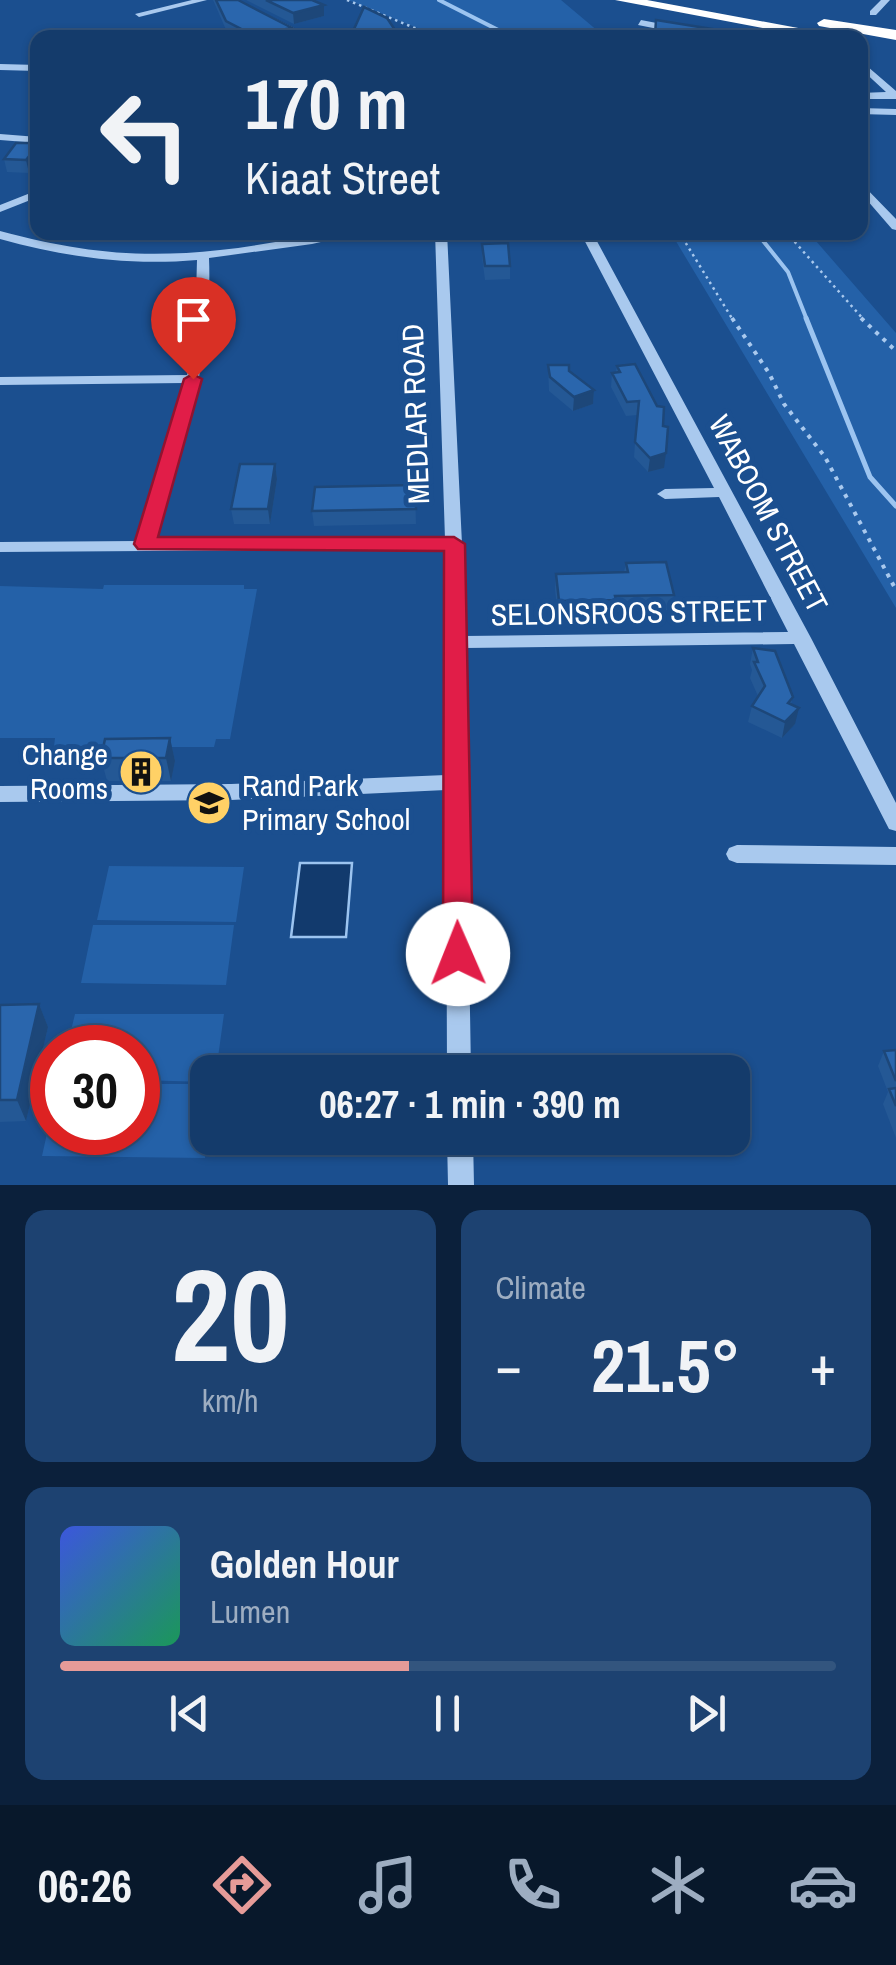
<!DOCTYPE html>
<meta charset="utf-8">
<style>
body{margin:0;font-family:"Archivo Narrow",sans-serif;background:#1d4271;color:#f1f3f6;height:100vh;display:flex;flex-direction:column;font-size:38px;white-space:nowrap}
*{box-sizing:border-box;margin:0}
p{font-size:32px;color:#9dadc1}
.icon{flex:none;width:55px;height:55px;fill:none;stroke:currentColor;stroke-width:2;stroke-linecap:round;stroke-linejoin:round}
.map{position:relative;height:1185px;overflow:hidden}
.side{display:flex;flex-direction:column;gap:25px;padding:25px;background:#0b203b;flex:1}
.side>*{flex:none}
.guide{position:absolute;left:30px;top:30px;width:838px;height:210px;border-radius:20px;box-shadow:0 2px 8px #0004,0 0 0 2px #33557e;background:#143b6b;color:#f1f3f6;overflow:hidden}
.speed{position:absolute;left:30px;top:1025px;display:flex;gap:20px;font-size:50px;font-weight:700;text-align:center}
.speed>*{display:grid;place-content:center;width:130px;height:130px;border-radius:50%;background:#143b6b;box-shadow:0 2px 8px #0004,0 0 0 2px #33557e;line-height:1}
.speed .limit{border:15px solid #d22;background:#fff;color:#111}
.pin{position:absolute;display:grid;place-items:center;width:85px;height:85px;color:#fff;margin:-102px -42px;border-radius:50% 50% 50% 0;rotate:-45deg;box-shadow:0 0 10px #0007}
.pin .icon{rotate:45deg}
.me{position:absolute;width:110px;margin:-55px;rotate:359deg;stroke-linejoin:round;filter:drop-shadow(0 0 8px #0008)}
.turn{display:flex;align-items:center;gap:35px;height:210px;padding:0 50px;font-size:45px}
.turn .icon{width:130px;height:130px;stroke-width:2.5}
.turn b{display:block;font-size:70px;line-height:85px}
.big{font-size:75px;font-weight:800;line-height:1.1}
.side .tile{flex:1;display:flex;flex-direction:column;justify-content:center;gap:15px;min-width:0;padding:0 35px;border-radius:20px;background:#1d4271}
.side .dial{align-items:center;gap:0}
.dial b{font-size:130px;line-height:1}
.song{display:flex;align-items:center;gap:30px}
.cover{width:120px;height:120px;border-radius:15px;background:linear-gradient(135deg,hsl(230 70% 55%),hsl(150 70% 35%))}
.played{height:10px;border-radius:5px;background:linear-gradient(90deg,#e69b98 45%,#33557e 45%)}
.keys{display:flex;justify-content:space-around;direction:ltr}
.heat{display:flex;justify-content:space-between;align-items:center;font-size:55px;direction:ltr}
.side .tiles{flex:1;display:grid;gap:25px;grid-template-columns:1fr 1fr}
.tile:last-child{grid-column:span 2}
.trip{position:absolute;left:190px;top:1055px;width:560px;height:100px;border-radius:20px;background:#143b6b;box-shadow:0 2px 8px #0004,0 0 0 2px #33557e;font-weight:800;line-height:100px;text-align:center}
.menu{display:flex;height:160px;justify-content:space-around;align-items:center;background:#08182b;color:#9dadc1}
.menu .icon{width:70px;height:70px}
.menu .selected{color:#e69b98}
.menu b{font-size:45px;color:#f1f3f6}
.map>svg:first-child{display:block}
.green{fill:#2461a8}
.water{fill:#123a6d;stroke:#9cc4f0;stroke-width:2.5}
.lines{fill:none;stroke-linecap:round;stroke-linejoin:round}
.stream-far1{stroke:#9cc4f0;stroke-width:4}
.stream{stroke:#9cc4f0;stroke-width:5}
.path-far1{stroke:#a9c9ee;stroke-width:2.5;stroke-dasharray:2.5 4;stroke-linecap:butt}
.path{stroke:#a9c9ee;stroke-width:4;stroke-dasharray:4 6;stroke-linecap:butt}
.minor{fill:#a9c9ee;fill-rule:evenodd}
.highway{fill:#fff;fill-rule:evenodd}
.wall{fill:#245895}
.shaded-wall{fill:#1d4779}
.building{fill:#2a66ad;stroke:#1d4779;stroke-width:2.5}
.route{fill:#e11d48;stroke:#92132f;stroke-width:2.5}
.labels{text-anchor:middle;stroke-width:10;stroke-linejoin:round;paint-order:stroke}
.street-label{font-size:30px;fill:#fff;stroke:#1b4f8f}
.poi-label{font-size:30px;fill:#fff;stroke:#1b4f8f;text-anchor:end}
</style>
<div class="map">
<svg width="896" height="1185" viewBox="0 0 896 1185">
<rect width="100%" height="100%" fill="#1b4f8f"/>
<path class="green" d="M348,0H561L605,37H440Z
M671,233H809L896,333V608Z
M104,585H244V589H257L230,739H216L214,747H54L55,738H0V586L103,589Z
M109,866L244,867L236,922L97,920Z
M93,925H234L226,985L81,983Z
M75,1014H224L216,1072H208L207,1082L138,1080V1048L67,1047Z
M138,1084H207L205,1158L42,1156L52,1111V1132H138Z"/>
<path class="water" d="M300,863H352L346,937H291Z"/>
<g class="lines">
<path class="stream-far1" d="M439,0L514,38
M756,232L788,272L807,320"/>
<path class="stream" d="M806,318L870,477L896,506"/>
<path class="path-far1" d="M347,0L439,38
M679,232L733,320
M786,232L864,320"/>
<path class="path" d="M732,318L769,373L784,404L825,457L896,590
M861,318L896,351"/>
<path class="minor" d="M192,0H207L139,17L135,14Z
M227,0H238L314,38H302Z
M881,0H890L876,15H870V11Z
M641,20L719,35L723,38H703L638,25Z
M860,60L896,91V99H860V93L886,92L860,68Z
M0,64L38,65V71L0,70Z
M860,108L896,109V115L860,114Z
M0,134L38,137V143L0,140Z
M860,182L896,219V230L892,229L860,192Z
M38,190V197L0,212V205Z
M0,231C79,252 139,259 220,250C269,245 316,232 365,232L312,244L209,258C213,357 183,447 154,541L445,539L435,232H447L462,544L464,636L788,632L719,497L665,499L657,494L665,489L714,488L580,232H592L811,638L896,803V831L889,829L794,644L464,648L471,1072H447L446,790L231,800L0,802V786L231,784L446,775V549L0,552V542L138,541L185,383L0,385V377L187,375L195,331L197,260C129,266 65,257 0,239Z
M737,845L896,847V865L737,863L729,860L726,854L729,848Z
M447,1138H473L474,1185H448Z"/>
<path class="highway" d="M615,0H647L852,38H815Z
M824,19L896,30V40L819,26L817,23Z"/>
</g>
<path class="wall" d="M213,0H238L292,38H238L227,32Z
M246,0H312L324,5V16L294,24Z
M860,115L867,123L865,135H860Z
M38,143V161L29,173L7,172L4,159Z
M482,244L510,266V279L485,280L482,257Z
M635,364L664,468L648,472L634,457L637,415L626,416L611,387L612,373L616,372L617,366Z
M548,365L594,390L593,404L573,411L549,391Z
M275,464L277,479L270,524H234L231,509Z
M415,485L416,524L314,526L312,511Z
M626,563L674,595L672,610L614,612V615L558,616L555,589L556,574L624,572Z
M753,648L793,697L791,704L795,724L782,738L748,722L752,706L758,696L750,678L752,670L750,664Z
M170,738L175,761L171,781H107L101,758Z
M39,1004L48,1027L26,1121L0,1122V1005Z
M896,1050V1138L883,1104L888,1092L878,1066L884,1051Z"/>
<path class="shaded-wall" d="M324,5V16L294,24L293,13Z
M292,28V38H254L253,35Z
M38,145V161L29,173L26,160Z
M594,390L593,404L573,411L574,397Z
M666,453L664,468L648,472L650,458Z
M275,464L277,479L270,524L268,509Z
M799,708L795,724L782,738L785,722Z
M170,738L175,761L171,781L166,758Z
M39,1004L48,1027L26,1121L17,1100Z"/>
<path class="building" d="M216,0H238L292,28L253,35L226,21Z
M266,0H312L324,5L293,13Z
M364,7L387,18L395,30L412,38H350Z
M656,20L712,29L707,38H656L660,35H655Z
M16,143H38V145L26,160L4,159Z
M508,243L510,266H485L482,244Z
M635,364L657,406L664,407L663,426L668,427L666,453L650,458L635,442L639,401L627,402L612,373L620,372L617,366Z
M548,365H569V371L594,390L574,397L550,377Z
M240,464H275L268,509H231Z
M415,485L416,509L312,511L315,487Z
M666,562L674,595L615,596L616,600L559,601L556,574L628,572L626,563Z
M753,648L775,651L793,697L788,703L799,708L785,722L752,706L765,686L754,662H758Z
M170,738L166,758H101L105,739Z
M39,1004L17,1100H0V1005Z
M896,1050V1081L884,1051Z
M896,1088V1106L889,1089Z"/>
<path class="route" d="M193,374L202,379L158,537H454L465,544L473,954L468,964L458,968L447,964L443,954L444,551L138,549L134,544L184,379Z"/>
<defs>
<symbol id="building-disc" viewBox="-11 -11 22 22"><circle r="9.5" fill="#ffd166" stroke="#1b4f8f"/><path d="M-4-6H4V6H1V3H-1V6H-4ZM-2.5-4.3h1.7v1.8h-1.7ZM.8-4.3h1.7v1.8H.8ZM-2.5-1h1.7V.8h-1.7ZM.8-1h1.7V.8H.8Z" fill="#111"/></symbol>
<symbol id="school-disc" viewBox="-11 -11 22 22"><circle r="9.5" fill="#ffd166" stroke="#1b4f8f"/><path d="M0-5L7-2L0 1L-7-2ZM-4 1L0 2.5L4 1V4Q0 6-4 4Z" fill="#111"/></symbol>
</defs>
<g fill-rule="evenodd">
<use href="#building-disc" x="116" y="747" width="50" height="50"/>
<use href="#school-disc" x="184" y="778" width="50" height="50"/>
</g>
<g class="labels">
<g class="street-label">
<text transform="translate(416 414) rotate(-92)" y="10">MEDLAR ROAD</text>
<text transform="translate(768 514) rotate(62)" y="10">WABOOM STREET</text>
<text transform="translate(629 613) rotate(-1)" y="10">SELONSROOS STREET</text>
</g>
<g class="poi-label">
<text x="108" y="765">Change<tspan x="108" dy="34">Rooms</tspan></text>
<text x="242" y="796" text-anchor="start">Rand Park<tspan x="242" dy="34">Primary School</tspan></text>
</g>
</g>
</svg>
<div class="speed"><div class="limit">30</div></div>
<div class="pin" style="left:193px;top:379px;background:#d93025"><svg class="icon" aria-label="arrive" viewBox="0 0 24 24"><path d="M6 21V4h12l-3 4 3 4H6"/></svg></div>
<svg class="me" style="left:458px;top:954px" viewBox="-20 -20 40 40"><circle r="19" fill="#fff"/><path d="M0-13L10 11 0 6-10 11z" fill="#e11d48"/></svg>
<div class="trip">06:27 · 1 min · 390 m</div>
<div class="guide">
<div class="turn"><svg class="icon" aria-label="left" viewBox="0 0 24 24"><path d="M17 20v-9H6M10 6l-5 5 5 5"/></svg><div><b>170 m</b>Kiaat Street</div></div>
</div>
</div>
<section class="side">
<div class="tiles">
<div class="tile dial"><b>20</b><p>km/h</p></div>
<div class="tile"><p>Climate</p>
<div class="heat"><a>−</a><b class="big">21.5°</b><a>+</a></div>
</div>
<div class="tile">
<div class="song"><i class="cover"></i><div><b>Golden Hour</b><p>Lumen</p></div></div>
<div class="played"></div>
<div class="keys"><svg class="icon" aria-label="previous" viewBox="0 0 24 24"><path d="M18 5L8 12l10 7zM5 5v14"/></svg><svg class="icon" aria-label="pause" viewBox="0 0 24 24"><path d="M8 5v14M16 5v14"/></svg><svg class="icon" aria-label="next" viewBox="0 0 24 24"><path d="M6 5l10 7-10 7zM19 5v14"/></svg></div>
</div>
</div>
</section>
<nav class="menu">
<b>06:26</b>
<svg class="icon selected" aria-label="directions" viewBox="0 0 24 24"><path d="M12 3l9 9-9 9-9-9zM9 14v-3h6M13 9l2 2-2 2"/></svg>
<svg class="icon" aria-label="music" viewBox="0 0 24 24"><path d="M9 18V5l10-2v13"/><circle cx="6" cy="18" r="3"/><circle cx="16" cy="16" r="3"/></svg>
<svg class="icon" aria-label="phone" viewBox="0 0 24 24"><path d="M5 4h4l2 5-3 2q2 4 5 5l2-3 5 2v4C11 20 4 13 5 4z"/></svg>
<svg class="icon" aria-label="climate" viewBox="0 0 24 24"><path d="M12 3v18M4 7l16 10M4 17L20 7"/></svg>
<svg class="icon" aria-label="car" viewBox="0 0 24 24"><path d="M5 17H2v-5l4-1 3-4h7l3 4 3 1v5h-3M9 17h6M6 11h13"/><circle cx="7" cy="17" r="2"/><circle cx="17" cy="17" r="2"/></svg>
</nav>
